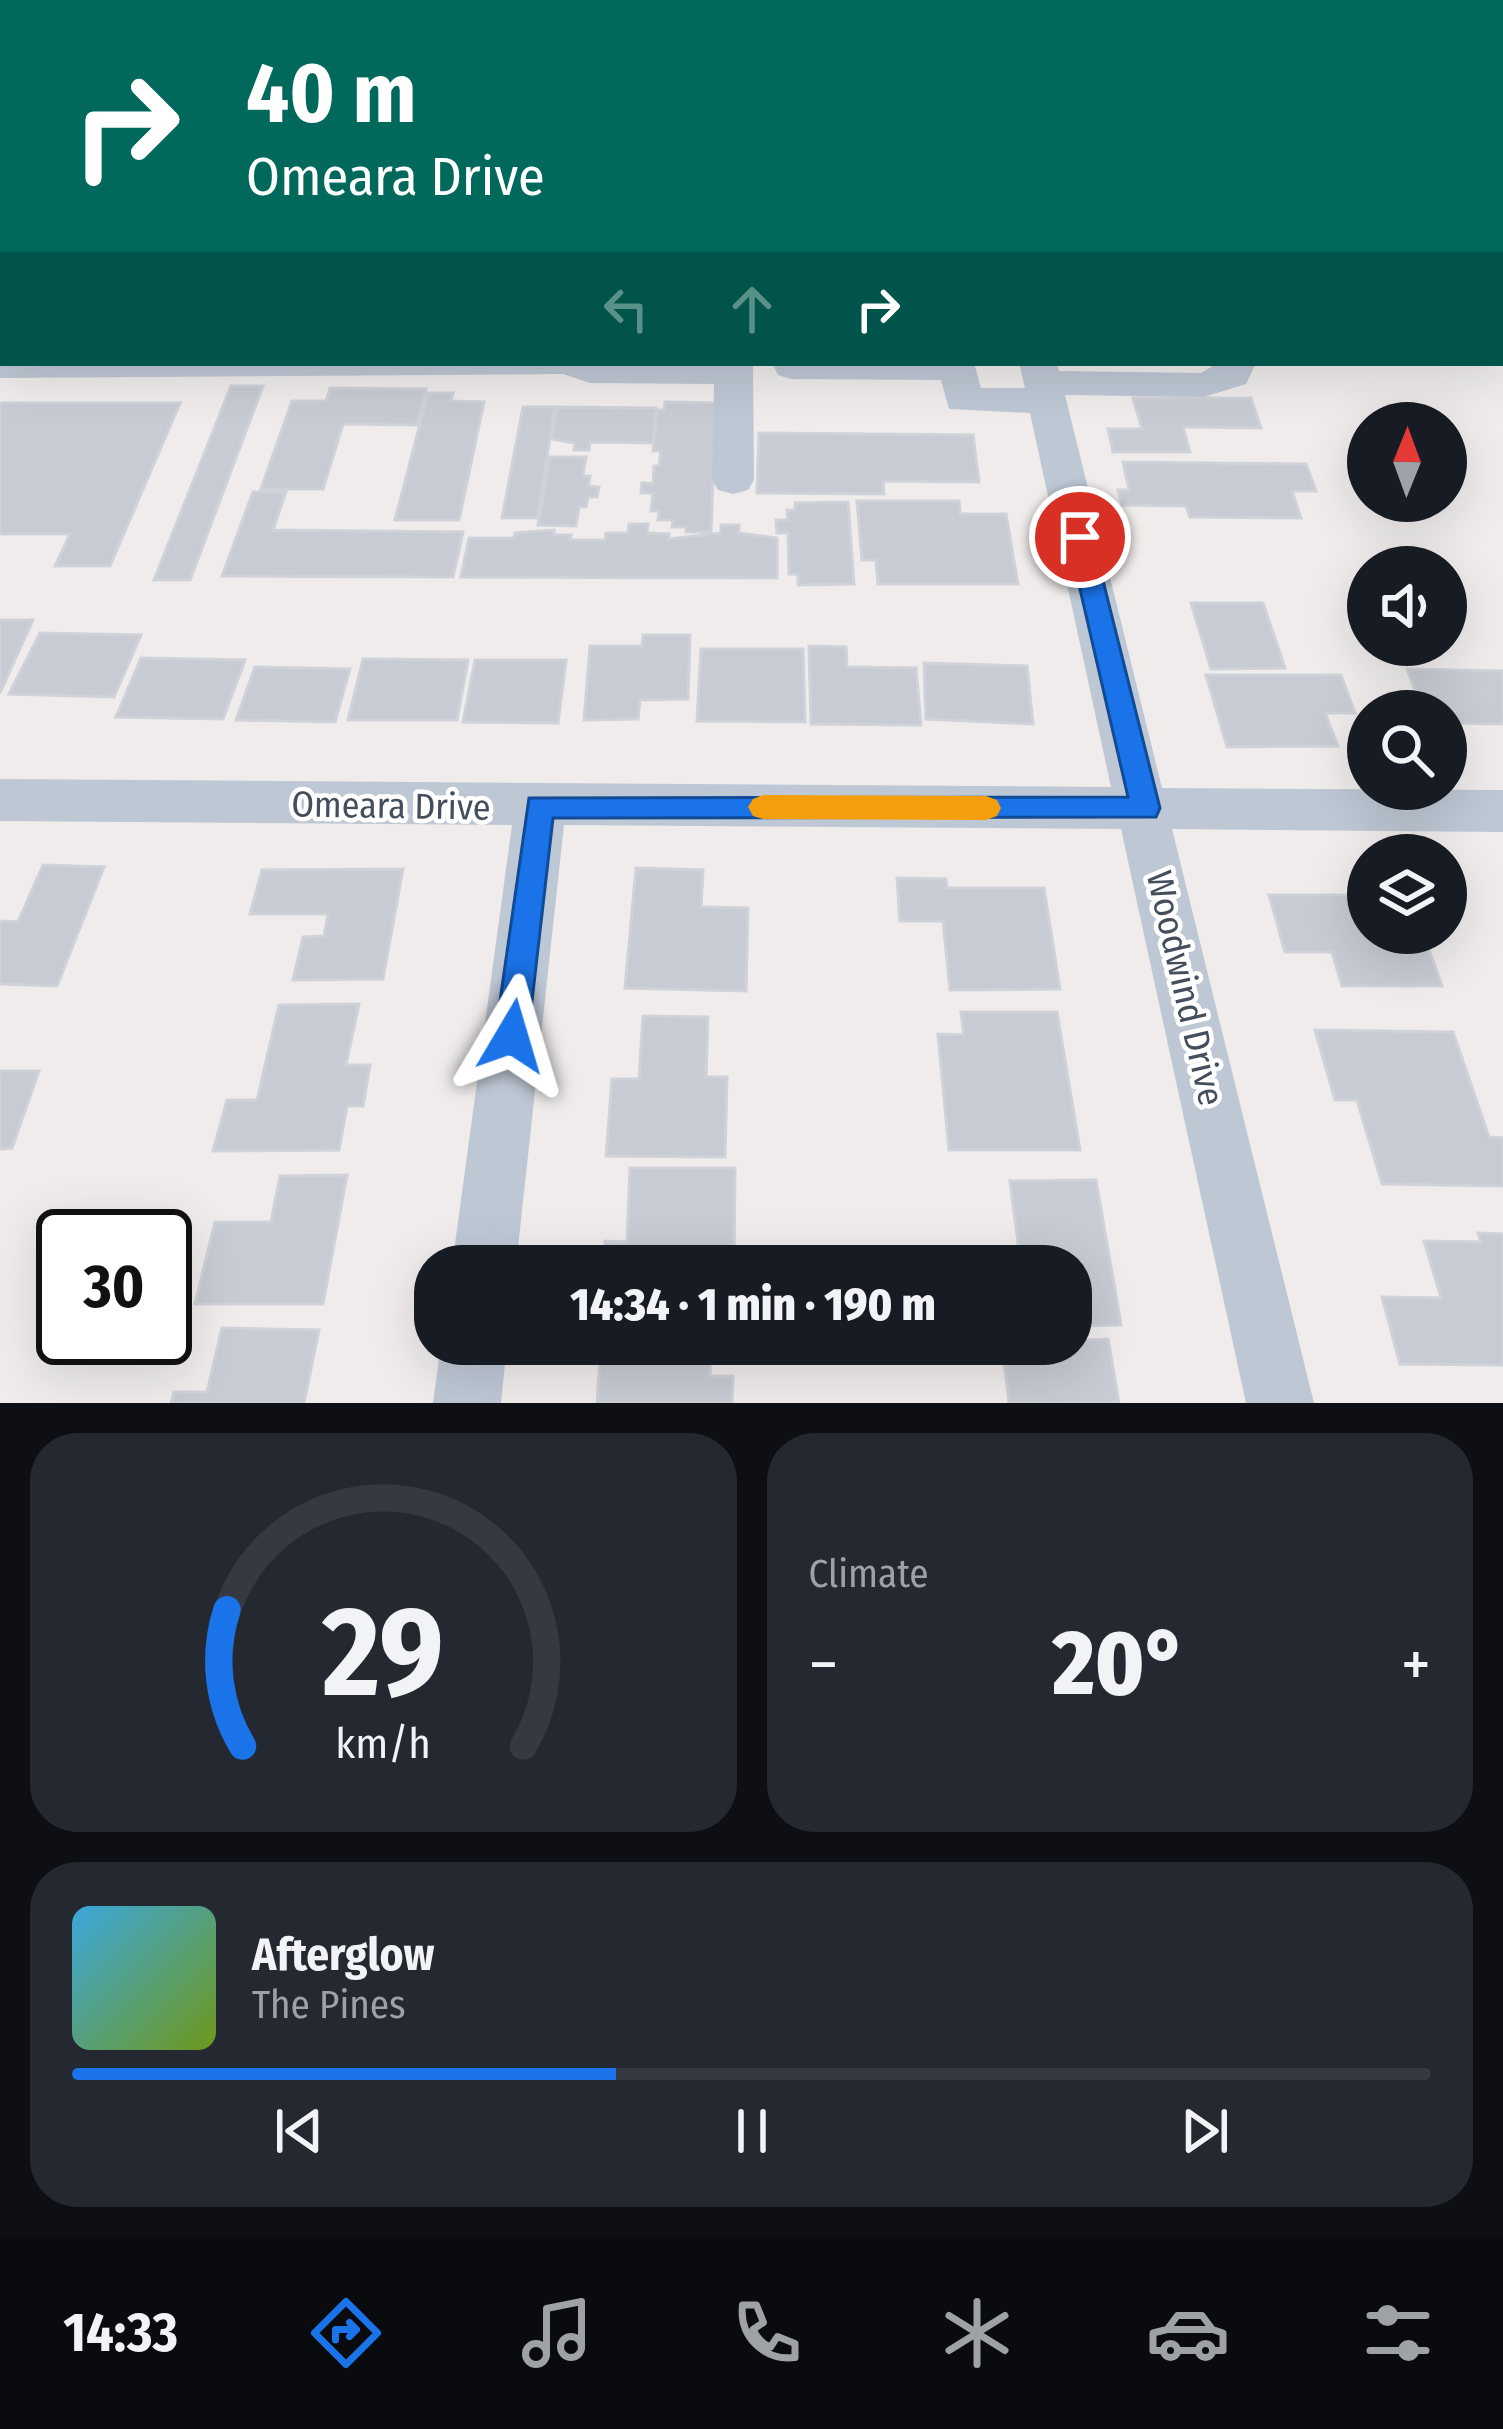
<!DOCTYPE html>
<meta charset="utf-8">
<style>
body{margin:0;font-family:"Fira Sans Condensed",sans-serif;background:#242831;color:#f1f3f6;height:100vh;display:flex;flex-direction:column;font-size:45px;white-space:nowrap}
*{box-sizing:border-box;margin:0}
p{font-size:39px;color:#9ea1a6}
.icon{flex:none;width:66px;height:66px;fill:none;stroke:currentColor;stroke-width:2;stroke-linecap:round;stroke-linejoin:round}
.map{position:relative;height:1403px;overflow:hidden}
.panel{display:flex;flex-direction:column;gap:30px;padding:30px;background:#0d0f14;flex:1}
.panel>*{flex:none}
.top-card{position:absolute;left:0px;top:0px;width:1503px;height:366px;box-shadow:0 12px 48px #0002;background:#00695c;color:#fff;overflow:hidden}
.needle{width:78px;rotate:1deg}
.controls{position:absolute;left:1347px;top:402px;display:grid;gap:24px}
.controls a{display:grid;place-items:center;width:120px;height:120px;border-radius:50%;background:#171b24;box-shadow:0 12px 48px #0002;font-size:60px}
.speed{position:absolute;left:36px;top:1209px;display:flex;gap:24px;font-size:60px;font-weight:700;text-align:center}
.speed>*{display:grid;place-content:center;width:156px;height:156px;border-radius:50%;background:#171b24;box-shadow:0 12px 48px #0002;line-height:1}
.speed .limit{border:6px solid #111;border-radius:18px;background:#fff;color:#111}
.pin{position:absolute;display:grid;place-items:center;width:102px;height:102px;color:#fff;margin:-51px;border:6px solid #fff;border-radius:50%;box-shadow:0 3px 12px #0007}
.me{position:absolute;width:132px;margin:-66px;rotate:7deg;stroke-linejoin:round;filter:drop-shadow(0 0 9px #0008)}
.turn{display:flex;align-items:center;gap:42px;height:252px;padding:0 48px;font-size:54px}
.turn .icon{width:156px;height:156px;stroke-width:2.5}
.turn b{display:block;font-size:84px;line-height:102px}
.lanes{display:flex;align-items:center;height:114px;padding:0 48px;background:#0003;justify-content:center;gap:60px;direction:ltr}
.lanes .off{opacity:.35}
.big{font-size:90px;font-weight:800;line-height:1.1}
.panel .widget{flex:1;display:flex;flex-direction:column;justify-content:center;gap:18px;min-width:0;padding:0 42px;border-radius:48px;background:#242831}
.panel .dial{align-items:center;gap:0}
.dial svg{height:312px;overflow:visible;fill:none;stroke:#363941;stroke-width:7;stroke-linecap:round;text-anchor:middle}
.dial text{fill:#f1f3f6;stroke:none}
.song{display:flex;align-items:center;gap:36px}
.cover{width:144px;height:144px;border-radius:18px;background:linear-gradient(135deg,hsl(200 70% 55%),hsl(80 70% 35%))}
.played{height:12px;border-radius:6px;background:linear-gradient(90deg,#1a73e8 40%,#363941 40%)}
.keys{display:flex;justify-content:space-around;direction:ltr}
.heat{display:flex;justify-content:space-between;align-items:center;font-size:66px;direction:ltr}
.panel .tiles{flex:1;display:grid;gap:30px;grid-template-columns:1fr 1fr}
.widget:last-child{grid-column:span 2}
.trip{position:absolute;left:414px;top:1245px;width:678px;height:120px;border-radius:48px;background:#171b24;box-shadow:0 12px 48px #0002;font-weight:800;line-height:120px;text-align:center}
.menu{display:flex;height:192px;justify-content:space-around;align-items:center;background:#090b0e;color:#9ea1a6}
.menu .icon{width:84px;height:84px}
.menu .current{color:#1a73e8}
.menu b{font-size:54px;color:#f1f3f6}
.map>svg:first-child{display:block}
.building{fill:#c8cbd3;stroke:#d0d2d9;stroke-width:3}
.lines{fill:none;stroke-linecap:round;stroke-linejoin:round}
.minor{fill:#bec8d4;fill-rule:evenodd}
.major{fill:#a9bacf;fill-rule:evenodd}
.rail{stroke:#aeb1b8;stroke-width:6}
.route{fill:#1a73e8;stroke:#114b97;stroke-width:3}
.slow{fill:#f59e0b}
.labels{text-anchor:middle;stroke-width:9;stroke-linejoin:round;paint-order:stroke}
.street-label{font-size:36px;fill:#434f5c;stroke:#fff}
</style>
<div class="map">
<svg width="1503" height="1403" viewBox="0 0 1503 1403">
<rect width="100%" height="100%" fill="#f0ecec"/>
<path class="building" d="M231,386H263L190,580H154Z
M330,388L426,389L417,425L343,424L323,489H261L292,401H326Z
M428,393H453L451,401L484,402L459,520H395Z
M1133,398H1251L1261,428L1183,427L1190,452H1113L1108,429H1142Z
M665,402L716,403L711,532H686V527H672L673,520H658L659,511H651L653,493H641L642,483L653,484L654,466H659L661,451H653L657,410H664Z
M0,403H180L110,566H55L70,534H0Z
M523,407H555L537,518H502Z
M557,407L656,408L653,443L590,442L589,450H574L575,443L552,439Z
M759,433L973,435L979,482L883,481L884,494L757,493Z
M550,457H586L583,476H590L588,486L599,487L597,497H588L586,507H579L576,526L538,525Z
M1123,462L1306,464L1316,491H1292L1301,518L1190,517L1186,506L1122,505L1118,490H1129Z
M253,492H286L273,530L463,532L453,577L222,576Z
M857,501H959L960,514H1006L1018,584H878L876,560H862Z
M848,502L854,584L798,585V574H789L788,533H777L776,520H788L787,510H795V503Z
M629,524H648L647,533L669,534V539L721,533V525H739V533L777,538V578L461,577L469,538H514L515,533L554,530V535H571L570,540H605L606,533H628Z
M1191,603H1263L1285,668L1211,669Z
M0,620H33L0,693Z
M40,633L141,635L114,697L9,694Z
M643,635H690L688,699L640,700L638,719L584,720L590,646H642Z
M809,646L846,647L847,667L916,668L921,725L811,724Z
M701,649H803L805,722L697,721Z
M141,658L245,660L223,719L116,717Z
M363,659L468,660L457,720H348Z
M475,660H566L558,723L463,722Z
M924,663L1027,666L1033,724L926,719Z
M255,667L350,669L335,722L236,720Z
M1407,669L1503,671V724L1446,723V711H1423Z
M1206,675H1341L1355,713H1325L1338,746L1227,747Z
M43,865L104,867L57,986L0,984V921L18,922Z
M636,868L703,870L701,907L748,908L746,991L625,988Z
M403,869L383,979L293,980L303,937L324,936L328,914H250L262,870Z
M897,878L946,879L947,888H1044L1060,989L950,990L943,921H900Z
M1357,883H1368V933H1423L1442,986H1342L1332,952H1285L1269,895H1361Z
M359,1004L346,1065H370L363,1106H347L339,1150L213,1151L227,1100H257L279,1005Z
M961,1012H1057L1080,1150H949L938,1034L964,1035Z
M643,1016L708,1017L706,1077H727L725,1157L606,1156L612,1079H639Z
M1315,1030L1453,1032L1489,1137L1503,1138V1186L1382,1184L1357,1100H1335Z
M0,1071H39L12,1148L0,1149Z
M630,1168H735L734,1266H603L605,1241L627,1242Z
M347,1175L323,1304H195L215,1222H271L280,1176Z
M1096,1180L1121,1325L1071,1326V1266H1021L1010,1181Z
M1478,1233L1503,1234V1365L1400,1364L1382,1297L1441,1298L1424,1241L1481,1242Z
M222,1328L319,1330L304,1403H171L174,1392H207Z
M1108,1339L1119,1403H1009L1002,1344Z
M601,1344H711L710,1376H733L732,1403H597Z"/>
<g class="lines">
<path class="minor" d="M296,0H324L295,3Z
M623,0H651L622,3Z
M950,0H978V3H950Z
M1500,60L1503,61V79L1500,78Z
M0,354L3,363H753L754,480L748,490L733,494L718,490L712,480L714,384L590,383L563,374L0,378Z
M772,363H974L981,388H1025L1019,363H1057L1059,371L1201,373L1218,363H1256L1246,384L1204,397L1065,395L1162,788L1503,790V832L1172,829L1314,1403H1246L1121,829L564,825L516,1266H452L512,825L0,821V779L1111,787L1030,413L949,409L941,380L791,379L778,375Z
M441,1344H507L501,1403H433Z"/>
<path class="major" d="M1500,288H1503V316H1500Z
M0,314H3V342H0Z"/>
<path class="rail" d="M0,98L3,94
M0,124L3,120"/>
</g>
<path class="route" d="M1080,528L1092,537L1160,808L1156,817L553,818L528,1036L523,1047L512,1051L500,1047L495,1036L529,798L1128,797L1068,537Z"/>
<path class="slow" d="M763,795L986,796L997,800L1001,808L997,816L986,820L763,819L753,816L748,807L753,799Z"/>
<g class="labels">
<g class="street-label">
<text transform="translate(391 805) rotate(1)" y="13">Omeara Drive</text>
<text transform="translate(1186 988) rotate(77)" y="13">Woodwind Drive</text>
</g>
</g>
</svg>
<div class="controls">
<a><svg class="needle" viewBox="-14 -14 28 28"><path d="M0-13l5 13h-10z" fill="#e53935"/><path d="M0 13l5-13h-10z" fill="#9ea1a6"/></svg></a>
<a><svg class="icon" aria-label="sound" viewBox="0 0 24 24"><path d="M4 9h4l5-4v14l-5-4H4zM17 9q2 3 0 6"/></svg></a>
<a><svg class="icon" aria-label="search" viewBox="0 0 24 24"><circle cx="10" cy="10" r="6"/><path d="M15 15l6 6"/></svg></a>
<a><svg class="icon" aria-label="layers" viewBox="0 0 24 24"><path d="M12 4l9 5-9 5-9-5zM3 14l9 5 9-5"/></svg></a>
</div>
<div class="speed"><div class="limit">30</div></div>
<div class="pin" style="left:1080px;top:537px;background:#d93025"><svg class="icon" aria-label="arrive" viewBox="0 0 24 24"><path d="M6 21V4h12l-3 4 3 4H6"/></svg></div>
<svg class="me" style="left:512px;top:1036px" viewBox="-20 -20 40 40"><path d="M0-17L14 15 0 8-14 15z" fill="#1a73e8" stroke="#fff" stroke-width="4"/></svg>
<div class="trip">14:34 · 1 min · 190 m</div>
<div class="top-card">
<div class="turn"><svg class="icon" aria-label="right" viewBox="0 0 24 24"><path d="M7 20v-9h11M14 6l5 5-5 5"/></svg><div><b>40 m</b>Omeara Drive</div></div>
<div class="lanes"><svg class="icon off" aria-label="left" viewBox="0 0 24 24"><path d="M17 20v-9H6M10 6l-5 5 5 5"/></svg><svg class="icon off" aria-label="ahead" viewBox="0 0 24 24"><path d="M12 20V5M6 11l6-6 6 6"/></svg><svg class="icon" aria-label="right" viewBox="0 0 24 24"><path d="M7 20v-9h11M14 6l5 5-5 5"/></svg></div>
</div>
</div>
<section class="panel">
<div class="tiles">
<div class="widget dial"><svg viewBox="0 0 100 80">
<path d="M14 69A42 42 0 1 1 86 69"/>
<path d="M14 69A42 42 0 0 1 10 34" stroke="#1a73e8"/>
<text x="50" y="56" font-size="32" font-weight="700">29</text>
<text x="50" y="72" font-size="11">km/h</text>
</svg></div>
<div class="widget"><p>Climate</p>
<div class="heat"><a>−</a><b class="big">20°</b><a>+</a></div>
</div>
<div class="widget">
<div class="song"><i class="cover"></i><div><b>Afterglow</b><p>The Pines</p></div></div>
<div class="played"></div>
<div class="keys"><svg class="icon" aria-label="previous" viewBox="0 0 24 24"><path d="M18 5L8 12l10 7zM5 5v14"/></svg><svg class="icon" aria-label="pause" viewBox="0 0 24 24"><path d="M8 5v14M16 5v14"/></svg><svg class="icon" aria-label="next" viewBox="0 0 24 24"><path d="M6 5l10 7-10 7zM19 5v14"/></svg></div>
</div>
</div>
</section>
<nav class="menu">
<b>14:33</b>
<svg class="icon current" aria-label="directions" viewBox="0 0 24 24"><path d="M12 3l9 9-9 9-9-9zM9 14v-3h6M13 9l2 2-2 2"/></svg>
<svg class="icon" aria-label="music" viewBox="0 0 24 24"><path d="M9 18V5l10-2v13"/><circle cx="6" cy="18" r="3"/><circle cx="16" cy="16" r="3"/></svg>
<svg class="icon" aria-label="phone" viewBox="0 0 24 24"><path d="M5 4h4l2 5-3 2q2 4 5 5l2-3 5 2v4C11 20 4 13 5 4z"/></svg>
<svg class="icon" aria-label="climate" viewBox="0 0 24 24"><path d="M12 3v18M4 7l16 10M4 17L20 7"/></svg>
<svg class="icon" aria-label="car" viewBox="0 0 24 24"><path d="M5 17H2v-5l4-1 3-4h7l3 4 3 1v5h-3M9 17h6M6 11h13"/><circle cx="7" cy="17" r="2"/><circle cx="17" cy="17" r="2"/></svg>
<svg class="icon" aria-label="filters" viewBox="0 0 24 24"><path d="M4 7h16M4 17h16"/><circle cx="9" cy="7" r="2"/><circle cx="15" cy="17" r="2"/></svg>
</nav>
